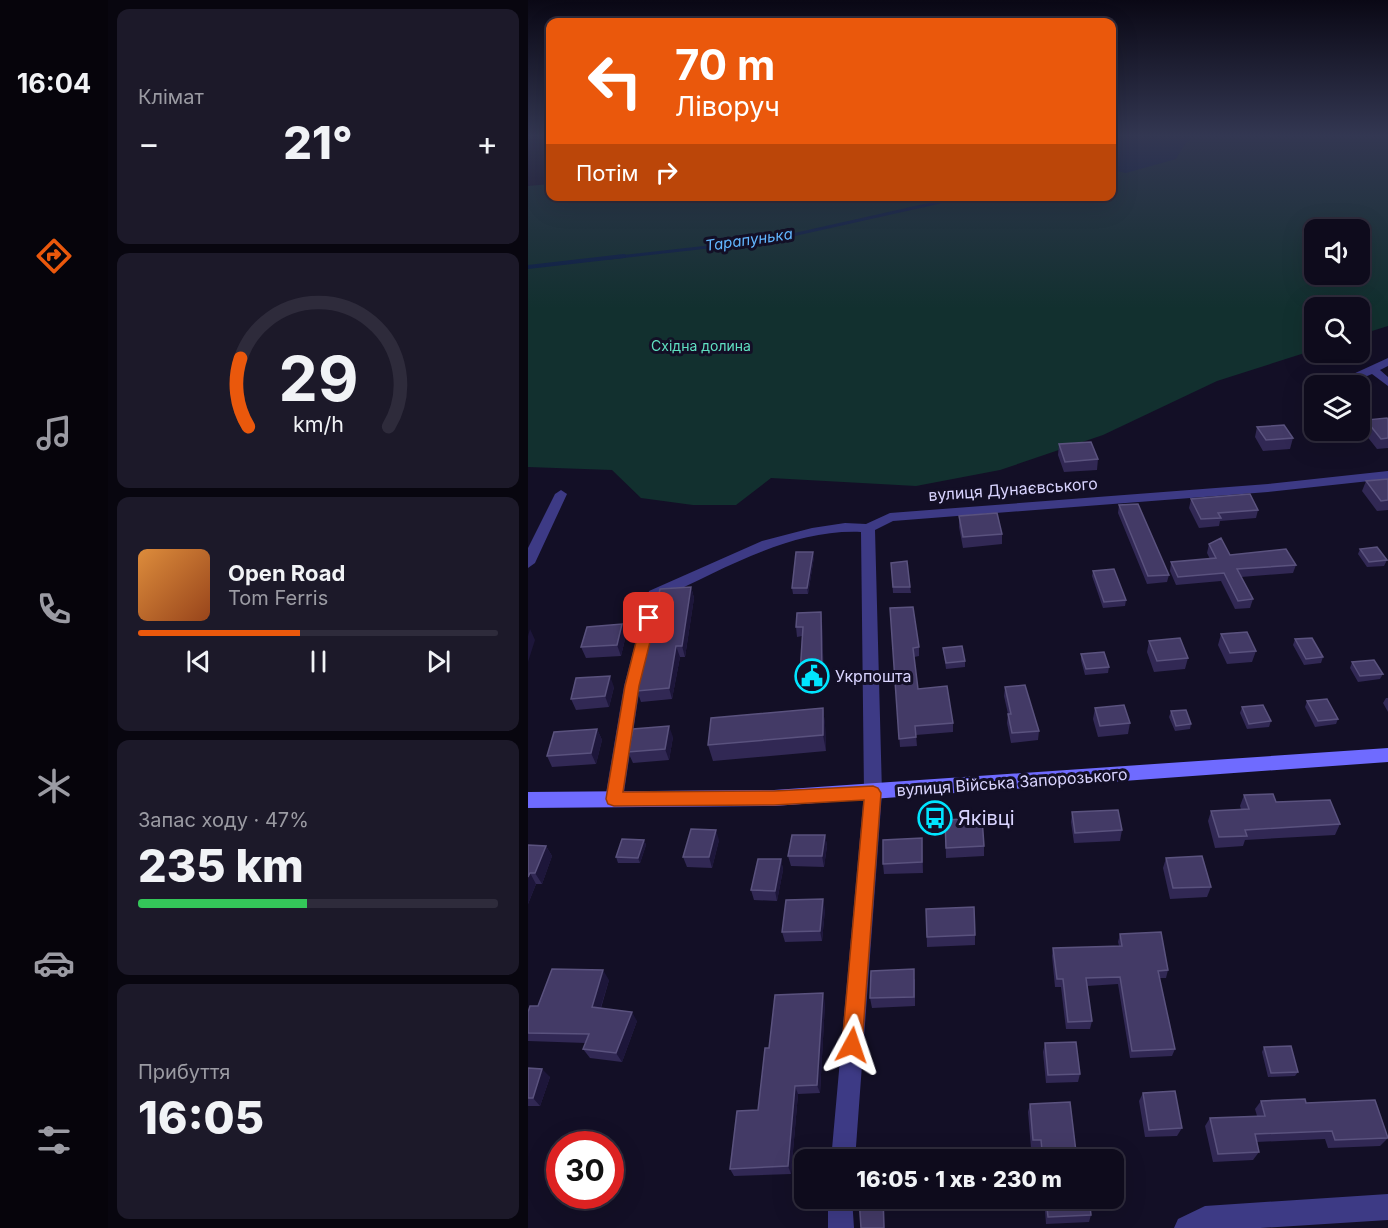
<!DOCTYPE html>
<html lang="uk">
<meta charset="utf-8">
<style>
body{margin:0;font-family:Inter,sans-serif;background:#1c1929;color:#f1f3f6;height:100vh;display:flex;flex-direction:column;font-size:22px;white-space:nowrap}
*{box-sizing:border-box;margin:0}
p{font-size:20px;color:#9b9ba3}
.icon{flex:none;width:33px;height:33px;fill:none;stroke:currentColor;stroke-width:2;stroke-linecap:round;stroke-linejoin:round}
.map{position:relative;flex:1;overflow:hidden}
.side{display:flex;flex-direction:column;gap:9px;padding:9px;background:#08060f;width:420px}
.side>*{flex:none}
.banner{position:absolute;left:18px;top:18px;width:570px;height:183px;border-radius:12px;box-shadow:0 6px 24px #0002,0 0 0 2px #2e2b3b;background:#ea580c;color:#fff;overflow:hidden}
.controls{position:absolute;left:776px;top:219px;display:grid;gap:12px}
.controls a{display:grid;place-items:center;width:66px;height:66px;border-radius:12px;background:#0e0b1c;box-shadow:0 6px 24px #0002,0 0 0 2px #2e2b3b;font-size:30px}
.speed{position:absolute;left:18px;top:1131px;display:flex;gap:12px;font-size:30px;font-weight:700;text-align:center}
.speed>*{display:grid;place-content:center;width:78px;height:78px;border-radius:50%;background:#0e0b1c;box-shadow:0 6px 24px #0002,0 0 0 2px #2e2b3b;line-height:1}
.speed .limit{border:9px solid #d22;background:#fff;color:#111}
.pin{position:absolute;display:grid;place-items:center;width:51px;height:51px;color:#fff;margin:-26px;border-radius:12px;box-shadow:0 3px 9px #0006}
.me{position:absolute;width:66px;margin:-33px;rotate:5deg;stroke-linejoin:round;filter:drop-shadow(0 0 4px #0008)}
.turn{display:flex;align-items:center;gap:21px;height:126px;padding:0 30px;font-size:27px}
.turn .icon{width:78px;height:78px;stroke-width:2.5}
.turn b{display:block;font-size:42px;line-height:51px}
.then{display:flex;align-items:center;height:57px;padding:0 30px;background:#0003;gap:12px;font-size:22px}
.big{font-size:45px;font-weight:800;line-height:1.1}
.side .widget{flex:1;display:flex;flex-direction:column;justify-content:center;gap:9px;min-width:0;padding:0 21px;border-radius:12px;background:#1c1929}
.side .dial{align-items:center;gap:0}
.dial svg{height:156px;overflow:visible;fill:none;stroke:#2e2b3b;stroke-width:7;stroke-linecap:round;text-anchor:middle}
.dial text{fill:#f1f3f6;stroke:none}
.song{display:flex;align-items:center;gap:18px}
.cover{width:72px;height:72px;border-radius:9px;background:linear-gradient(135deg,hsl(30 70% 55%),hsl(20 70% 35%))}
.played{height:6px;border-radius:3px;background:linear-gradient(90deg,#ea580c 45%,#2e2b3b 45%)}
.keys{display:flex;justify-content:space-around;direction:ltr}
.heat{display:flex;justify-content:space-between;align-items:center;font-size:33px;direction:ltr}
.charge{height:9px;border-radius:4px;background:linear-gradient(90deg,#34c759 47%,#2e2b3b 0)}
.trip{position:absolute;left:266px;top:1149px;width:330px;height:60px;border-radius:12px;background:#0e0b1c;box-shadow:0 6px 24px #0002,0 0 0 2px #2e2b3b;font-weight:800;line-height:60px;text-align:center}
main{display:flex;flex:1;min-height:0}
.tab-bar{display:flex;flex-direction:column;width:108px;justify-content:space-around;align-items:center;background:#06040b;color:#9b9ba3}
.tab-bar .icon{width:42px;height:42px}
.tab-bar .current{color:#ea580c}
.tab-bar b{font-size:27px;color:#f1f3f6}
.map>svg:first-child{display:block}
.green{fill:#12302f;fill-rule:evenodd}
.water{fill:#0a1f44}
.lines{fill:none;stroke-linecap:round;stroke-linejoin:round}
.stream-far1{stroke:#0a1f44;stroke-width:3}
.stream{stroke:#0a1f44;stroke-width:4}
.street{fill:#3d3a85;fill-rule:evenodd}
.secondary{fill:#6f6bff;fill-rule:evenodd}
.wall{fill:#312854}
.shaded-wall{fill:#1d163a}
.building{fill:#433a66;stroke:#5a527e;stroke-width:1.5}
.route{fill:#ea580c;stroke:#983908;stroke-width:1.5}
.labels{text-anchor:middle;stroke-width:6;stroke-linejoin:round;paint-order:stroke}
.far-park-label{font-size:14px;fill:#5fe0c0;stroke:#130f26}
.far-water-label{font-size:15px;font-style:italic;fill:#62b6ff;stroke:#130f26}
.street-label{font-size:16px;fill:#d9d4ff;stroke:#130f26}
.poi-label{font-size:16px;fill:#d9d4ff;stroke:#130f26;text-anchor:start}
.near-poi-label{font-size:20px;fill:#d9d4ff;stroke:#130f26;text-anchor:start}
</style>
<main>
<nav class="tab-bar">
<b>16:04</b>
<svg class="icon current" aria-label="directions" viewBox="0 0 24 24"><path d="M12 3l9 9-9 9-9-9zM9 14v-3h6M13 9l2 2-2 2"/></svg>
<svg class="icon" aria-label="music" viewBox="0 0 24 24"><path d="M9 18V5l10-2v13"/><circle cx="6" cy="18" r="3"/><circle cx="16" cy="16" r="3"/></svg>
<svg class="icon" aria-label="phone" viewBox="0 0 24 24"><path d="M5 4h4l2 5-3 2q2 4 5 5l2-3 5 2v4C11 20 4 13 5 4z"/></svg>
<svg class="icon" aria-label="climate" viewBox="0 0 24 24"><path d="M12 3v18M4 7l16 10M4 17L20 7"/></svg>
<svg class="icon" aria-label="car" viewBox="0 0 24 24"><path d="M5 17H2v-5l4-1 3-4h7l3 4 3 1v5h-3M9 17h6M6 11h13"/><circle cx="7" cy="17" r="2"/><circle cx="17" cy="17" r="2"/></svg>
<svg class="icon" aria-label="filters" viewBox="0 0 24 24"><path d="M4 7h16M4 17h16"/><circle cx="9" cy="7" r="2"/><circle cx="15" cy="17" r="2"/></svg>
</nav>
<section class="side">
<div class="widget"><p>Клімат</p>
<div class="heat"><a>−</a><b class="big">21°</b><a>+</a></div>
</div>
<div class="widget dial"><svg viewBox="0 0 100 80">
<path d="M14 69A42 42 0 1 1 86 69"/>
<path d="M14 69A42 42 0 0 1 10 34" stroke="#ea580c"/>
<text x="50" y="56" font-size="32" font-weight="700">29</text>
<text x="50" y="72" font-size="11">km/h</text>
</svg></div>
<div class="widget">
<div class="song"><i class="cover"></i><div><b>Open Road</b><p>Tom Ferris</p></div></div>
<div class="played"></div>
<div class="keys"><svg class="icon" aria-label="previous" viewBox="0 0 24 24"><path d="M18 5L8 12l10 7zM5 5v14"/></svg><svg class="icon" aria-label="pause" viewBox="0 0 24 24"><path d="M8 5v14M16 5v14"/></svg><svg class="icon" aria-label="next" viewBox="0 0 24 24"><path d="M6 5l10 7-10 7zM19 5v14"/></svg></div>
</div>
<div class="widget"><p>Запас ходу · 47%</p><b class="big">235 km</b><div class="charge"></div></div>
<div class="widget"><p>Прибуття</p><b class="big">16:05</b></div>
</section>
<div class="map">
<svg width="860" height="1228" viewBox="0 0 860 1228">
<rect width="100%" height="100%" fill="#130f26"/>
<path class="green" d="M584,136H860V326L831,335V308H786V350L689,381L575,435L472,470L388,486L243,478L208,505H165L113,498L84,470L0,467V186L22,184V196H584ZM786,230H831V274H786Z"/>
<path class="water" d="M584,136H666L657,144L648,159L598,173L584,170Z"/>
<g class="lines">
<path class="stream-far1" d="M82,258L242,240L439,196"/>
<path class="stream" d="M0,267L96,256"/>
<path class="street" d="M860,358V366L852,370L860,377V386L844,374L815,386H799Z
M860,471V479L740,492L365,521L347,530L354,793L327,1160H303L336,793L333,532C262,529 196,569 133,598L112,686L95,799L92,804L86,807L80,804L77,799L96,686L121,591L234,541L284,528L317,523L338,524L362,513L740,484Z
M33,490L39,494L7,563L0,568V548L27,494Z
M860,1194V1220L732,1228H646L650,1219L677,1206Z
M300,1198H324L326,1228H300Z"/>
<path class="secondary" d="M860,748V762L246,806L0,808V792L246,790Z"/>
</g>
<path class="wall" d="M838,420H860V448L849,449L834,430Z
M729,427L765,438L762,449L735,451L727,437Z
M531,444L570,459L569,470L536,472L530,455Z
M860,479V510L849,511L834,491L838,481Z
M663,499L730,510L728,518L692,521L691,526L671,528L661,508Z
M591,505L641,575L639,582L619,584L590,513Z
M431,516L474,534V544L435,548L431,527Z
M681,544L702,555L768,565L765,573L713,577L725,599L722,608L707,609L693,581L648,585L642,571L643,562L682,559L679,553Z
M832,549L859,560L856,566L839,567L830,554Z
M286,557L280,594H265L264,588Z
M363,563L382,587L383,593H365Z
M565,571L598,600L597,606L575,608L564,576Z
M163,587L166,598L157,657H152L144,699L113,702L109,691Z
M362,608L391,647V656L386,657L390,689L425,723V732L388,735L389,746L372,747Z
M293,612L294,621L296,682L273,683L272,674L274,636L269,637L268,627Z
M693,634L728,651L724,662L699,664L690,645Z
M98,635L93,656L58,658L53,647Z
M767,639L795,657L793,663L776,665L765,645Z
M621,641L660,658L657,669L626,672L619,652Z
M415,648L437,661V667L418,669Z
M553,654L581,667L580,673L557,675L553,660Z
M824,662L855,674L852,679L830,682L822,668Z
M86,687L81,707L48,710L43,699Z
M477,687L511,731L510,740L483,743L479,723L480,714L476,696Z
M858,698H860V712L855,703Z
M779,701L810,719L808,724L787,727L777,707Z
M714,707L743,721L741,727L719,729L712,713Z
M295,708L297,725L298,751L185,761L180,745Z
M567,708L602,723L600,734L570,737L565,719Z
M643,711L663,724L662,729L647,731L641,717Z
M69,729L74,740L68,764L24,767L19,756Z
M145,737L141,760L105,763L100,752Z
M716,795L748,802L812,824L807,835L717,840L715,846L687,848L680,821L683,811L713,809L712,806Z
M544,812L594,830L592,841L546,843L543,822Z
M417,820L456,846V856L418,858Z
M297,835L299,846L296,867L263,866L260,856Z
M394,838L395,873L356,874L355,864Z
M116,840L118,845L112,863H90L88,857Z
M191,840L184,868L159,867L155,857Z
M0,845L18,846L24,856L14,884H8L0,904Z
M638,858L683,887L679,897L642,899L635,868Z
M253,859L255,870L249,901L226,900L223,890Z
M297,909L294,941L257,942L254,932Z
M398,909L447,935V945L399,947Z
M592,934L640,970L638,978H631L647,1049L644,1056L602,1058L590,984L559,986L564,1021L562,1029H538L533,987H527L524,956L525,948L591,946L590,942Z
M387,979V1006L344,1008L342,998Z
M81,980L73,1008L109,1021L94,1062L62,1058L55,1049L58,1043L0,1041V1033L10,1006Z
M297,1003L292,1093L270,1094L263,1174L206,1176L202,1169L230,1110L241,1048Z
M517,1043L552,1074L550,1082L518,1083L515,1052Z
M736,1047L770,1072L767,1076L740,1077L734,1052Z
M0,1068L22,1077L12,1106H0Z
M615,1093L654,1128L649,1136L617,1137L611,1101Z
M733,1101L778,1103L860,1138L852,1146L800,1148L797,1139L728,1142L731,1152L725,1160L685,1162L677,1126L682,1118L729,1116L727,1109Z
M502,1104L549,1160H512L511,1148H503L500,1112Z
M516,1198H561L563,1215L561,1222L518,1224Z"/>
<path class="shaded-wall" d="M285,552L286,557L280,594L279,588Z
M163,587L166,598L157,657L154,646Z
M293,612L294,621L296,682L294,673Z
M94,624L98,635L93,656L89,645Z
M2,629L7,640L0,662V636Z
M148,646L152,657L144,699L141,688Z
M82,676L86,687L81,707L77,696Z
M295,708L297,725L298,751L295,735Z
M141,726L145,737L141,760L137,749Z
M69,729L74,740L68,764L63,753Z
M188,830L191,840L184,868L181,857Z
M297,835L299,846L296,867L294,856Z
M116,840L118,845L112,863L110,858Z
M18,846L24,856L14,884L7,873Z
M253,859L255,870L249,901L247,891Z
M2,873L8,884L0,904V877Z
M295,899L297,909L294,941L292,931Z
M75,970L81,980L70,1016L64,1007Z
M295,993L297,1003L292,1093L289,1085Z
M104,1012L109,1021L94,1062L88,1053Z
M14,1069L22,1077L12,1106L5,1098Z
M267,1086L270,1094L263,1174L260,1166Z
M355,1198H356L357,1228H356Z"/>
<path class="building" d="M859,418L860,420V438L853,439L838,420Z
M756,425L765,438L738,440L729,427Z
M563,442L570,459L537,462L531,444Z
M860,479V500L853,501L838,481Z
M722,494L730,510L690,513L693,518L673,519L663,499Z
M610,504L641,575L620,576L591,505Z
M469,513L474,534L435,537L431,516Z
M693,538L702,555L758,549L768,565L709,569L725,599L710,601L696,573L650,577L643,562L688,558L681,544Z
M849,547L859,560L841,562L832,549Z
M268,552H285L279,588H264Z
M379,561L382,587H365L363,563Z
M586,569L598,600L576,602L565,571Z
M163,587L154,646H148L141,688L109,691L132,589Z
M385,607L391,647L385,648L390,689L419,686L425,723L387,726L388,737L371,739L362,608Z
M293,612L294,673L272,674L275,627H268L269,613Z
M94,624L89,645L53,647L59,627Z
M719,632L728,651L702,653L693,634Z
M652,638L660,658L629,661L621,641Z
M784,638L795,657L778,659L767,639Z
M434,646L437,661L418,663L415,648Z
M576,652L581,667L558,669L553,654Z
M846,660L855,674L832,676L824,662Z
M82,676L77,696L43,699L48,678Z
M497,685L511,731L484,733L480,714H483L477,687Z
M799,699L810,719L790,721L779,701Z
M596,705L602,723L572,726L567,708Z
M735,705L743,721L721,724L714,707Z
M295,708V735L180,745L183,718Z
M658,710L663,724L648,726L643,711Z
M141,726L137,749L100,752L105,729Z
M69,729L63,753L19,756L26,732Z
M745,794L748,802L802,800L812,824L717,830L719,836L691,837L683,811L721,809L716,795Z
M590,810L594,830L547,833L544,812Z
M454,818L456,846L418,848L417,820Z
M163,829L188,830L181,857H155Z
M264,835H297L294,856H260Z
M394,838V862L355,864V840Z
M94,839L116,840L110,858L88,857Z
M0,845L18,846L7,873H2L0,877Z
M674,856L683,887L645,888L638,858Z
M230,859H253L247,891L223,890Z
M295,899L292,931L254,932L258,900Z
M446,907L447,935L399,937L398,909Z
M633,932L640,970L630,971L647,1049L604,1051L592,977L558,978L564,1021L540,1022L535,979H529L525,948L594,946L592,934Z
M24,969L75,970L64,1007L104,1012L88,1053L55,1049L61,1034L0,1033V1012L2,1006H10Z
M386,969V997L342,998L343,971Z
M295,993L289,1085L267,1086L260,1166L202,1169L209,1111L230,1110L237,1048H241L247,995Z
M548,1042L552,1074L520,1075L517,1043Z
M763,1046L770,1072L743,1073L736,1047Z
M0,1068L14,1069L5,1098H0Z
M647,1091L654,1128L621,1130L615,1093Z
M777,1099L778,1103L847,1100L860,1138L807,1140L804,1131L727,1134L731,1152L690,1154L682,1118L737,1116L733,1101Z
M542,1102L549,1160H515L513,1140H505L502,1104Z
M331,1198H355L356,1228H333Z
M518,1198H561L563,1215L520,1217Z"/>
<linearGradient id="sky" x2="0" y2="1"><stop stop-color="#0a0815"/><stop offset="0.44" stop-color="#333752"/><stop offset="1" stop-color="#333752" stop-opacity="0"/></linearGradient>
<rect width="860" height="308" fill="url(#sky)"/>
<path class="route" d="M121,613L128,618L111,686L95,792L246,791L345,786L350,788L353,793L334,1045L331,1052L324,1055L317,1052L314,1045L336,800L246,805L86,806L80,804L78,799L97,686L114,618Z"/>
<defs>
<symbol id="civic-ring" viewBox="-11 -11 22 22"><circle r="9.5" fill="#130f26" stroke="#00e5ff" stroke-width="1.5"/><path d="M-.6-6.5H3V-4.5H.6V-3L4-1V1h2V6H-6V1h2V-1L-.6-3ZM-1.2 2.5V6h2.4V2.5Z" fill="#00e5ff"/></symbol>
<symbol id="bus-ring" viewBox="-11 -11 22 22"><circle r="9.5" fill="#130f26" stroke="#00e5ff" stroke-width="1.5"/><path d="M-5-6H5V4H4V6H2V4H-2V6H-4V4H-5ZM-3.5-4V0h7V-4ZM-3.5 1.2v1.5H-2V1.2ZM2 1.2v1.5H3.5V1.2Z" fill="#00e5ff"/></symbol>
</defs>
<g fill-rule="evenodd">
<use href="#civic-ring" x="265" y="657" width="38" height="38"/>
<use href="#bus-ring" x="388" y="799" width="38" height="38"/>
</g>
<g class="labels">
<g class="far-park-label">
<text x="173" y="351">Східна долина</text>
</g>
<g class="far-water-label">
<text transform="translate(221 240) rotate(-8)" y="5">Тарапунька</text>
</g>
<g class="street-label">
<text transform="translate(485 489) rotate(-4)" y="6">вулиця Дунаєвського</text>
<text transform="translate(484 782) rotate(-4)" y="6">вулиця Війська Запорозького</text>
</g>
<g class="poi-label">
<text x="307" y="682">Укрпошта</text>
</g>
<g class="near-poi-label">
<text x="430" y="825">Яківці</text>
</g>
</g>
</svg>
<div class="controls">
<a><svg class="icon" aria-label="sound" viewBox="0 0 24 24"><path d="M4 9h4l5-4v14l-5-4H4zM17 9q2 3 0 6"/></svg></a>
<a><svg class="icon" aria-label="search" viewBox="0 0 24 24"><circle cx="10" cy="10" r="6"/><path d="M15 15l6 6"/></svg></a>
<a><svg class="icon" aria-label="layers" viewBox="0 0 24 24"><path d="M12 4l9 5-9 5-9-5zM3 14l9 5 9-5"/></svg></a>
</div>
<div class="speed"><div class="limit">30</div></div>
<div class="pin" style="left:121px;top:618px;background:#d93025"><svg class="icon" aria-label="arrive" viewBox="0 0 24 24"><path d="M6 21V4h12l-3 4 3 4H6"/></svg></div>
<svg class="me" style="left:324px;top:1045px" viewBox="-20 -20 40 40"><path d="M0-17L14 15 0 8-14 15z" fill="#ea580c" stroke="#fff" stroke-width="4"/></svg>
<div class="trip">16:05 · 1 хв · 230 m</div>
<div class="banner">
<div class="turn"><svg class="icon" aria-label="left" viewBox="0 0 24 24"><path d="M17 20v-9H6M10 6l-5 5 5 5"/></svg><div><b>70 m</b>Ліворуч</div></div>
<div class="then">Потім<svg class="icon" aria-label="right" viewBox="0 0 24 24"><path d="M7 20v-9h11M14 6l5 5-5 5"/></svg></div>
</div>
</div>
</main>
